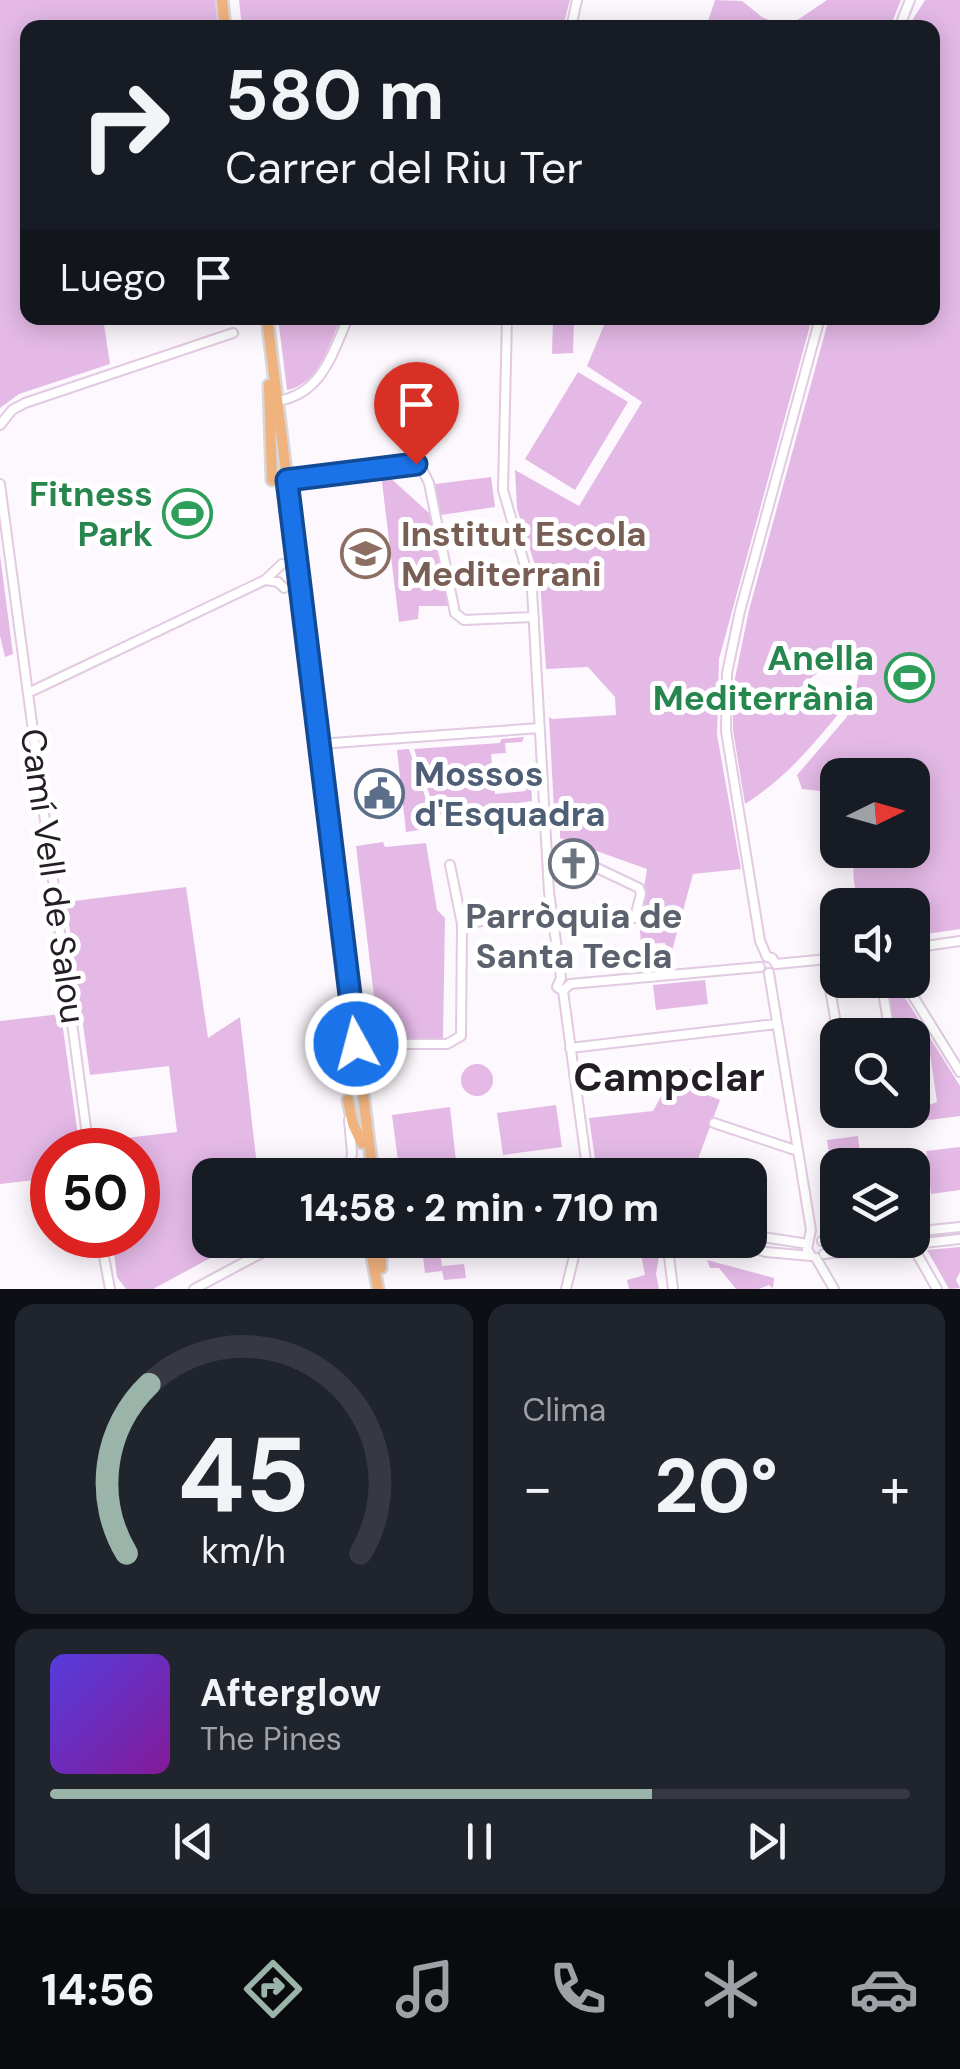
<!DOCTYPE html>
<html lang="es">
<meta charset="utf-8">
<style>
body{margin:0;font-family:"DM Sans",sans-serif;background:#20242c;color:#f1f3f6;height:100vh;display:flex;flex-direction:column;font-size:38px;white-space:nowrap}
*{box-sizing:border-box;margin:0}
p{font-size:32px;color:#9ea1a6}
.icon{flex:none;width:55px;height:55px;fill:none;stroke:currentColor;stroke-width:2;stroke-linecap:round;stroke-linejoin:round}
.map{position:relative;height:1289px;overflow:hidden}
.drawer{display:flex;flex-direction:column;gap:15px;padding:15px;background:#0d0f14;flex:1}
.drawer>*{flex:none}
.guide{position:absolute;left:20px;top:20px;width:920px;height:305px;border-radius:20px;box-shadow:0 5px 25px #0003;background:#171b24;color:#f1f3f6;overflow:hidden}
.needle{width:65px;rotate:85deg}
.fabs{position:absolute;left:820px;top:758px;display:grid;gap:20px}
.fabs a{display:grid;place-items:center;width:110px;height:110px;border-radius:20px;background:#171b24;box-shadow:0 5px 25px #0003;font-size:50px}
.speed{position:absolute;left:30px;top:1128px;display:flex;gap:20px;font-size:50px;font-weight:700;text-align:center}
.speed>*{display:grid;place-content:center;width:130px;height:130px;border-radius:50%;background:#171b24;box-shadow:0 5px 25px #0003;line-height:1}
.speed .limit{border:15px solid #d22;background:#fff;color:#111}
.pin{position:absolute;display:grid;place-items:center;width:85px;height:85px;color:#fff;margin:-102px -42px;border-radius:50% 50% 50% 0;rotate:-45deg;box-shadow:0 0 10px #0007}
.pin .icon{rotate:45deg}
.me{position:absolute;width:110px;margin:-55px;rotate:353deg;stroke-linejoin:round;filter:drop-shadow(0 0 8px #0008)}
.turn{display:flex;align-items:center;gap:35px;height:210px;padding:0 40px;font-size:45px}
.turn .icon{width:130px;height:130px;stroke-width:2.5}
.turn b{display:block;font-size:70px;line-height:85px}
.then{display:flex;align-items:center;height:95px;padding:0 40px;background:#0003;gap:20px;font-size:38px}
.big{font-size:75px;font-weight:800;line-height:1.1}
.drawer .tile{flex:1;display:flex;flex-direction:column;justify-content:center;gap:15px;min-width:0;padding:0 35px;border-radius:20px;background:#20242c}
.drawer .dial{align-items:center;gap:0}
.dial svg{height:260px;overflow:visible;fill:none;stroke:#363941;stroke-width:7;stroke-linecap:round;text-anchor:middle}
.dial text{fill:#f1f3f6;stroke:none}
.song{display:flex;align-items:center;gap:30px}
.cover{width:120px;height:120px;border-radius:15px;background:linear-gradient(135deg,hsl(250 70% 55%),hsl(290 70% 35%))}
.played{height:10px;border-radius:5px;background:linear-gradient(90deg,#9bb4aa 70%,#363941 70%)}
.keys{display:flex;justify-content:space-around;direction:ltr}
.heat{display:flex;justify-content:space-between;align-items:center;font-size:55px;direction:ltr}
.drawer .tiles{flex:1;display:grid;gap:15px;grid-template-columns:1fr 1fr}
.tile:last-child{grid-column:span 2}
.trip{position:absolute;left:192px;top:1158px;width:575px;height:100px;border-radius:20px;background:#171b24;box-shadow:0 5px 25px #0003;font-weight:800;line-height:100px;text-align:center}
.menu{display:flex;height:160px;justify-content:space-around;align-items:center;background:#090b0e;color:#9ea1a6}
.menu .icon{width:70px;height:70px}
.menu .active{color:#9bb4aa}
.menu b{font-size:45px;color:#f1f3f6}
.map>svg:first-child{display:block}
.green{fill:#e4b9e6}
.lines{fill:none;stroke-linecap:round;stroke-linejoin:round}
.minor-casing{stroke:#e1cae2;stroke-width:12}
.major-casing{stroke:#d8d6d8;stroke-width:15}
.minor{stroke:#fff;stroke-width:8}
.major{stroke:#f0b37e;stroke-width:10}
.route-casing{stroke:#114b97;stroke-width:25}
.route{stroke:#1a73e8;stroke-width:18}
.labels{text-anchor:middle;stroke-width:10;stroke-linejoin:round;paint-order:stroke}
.leisure-label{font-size:35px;font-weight:bold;fill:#27864d;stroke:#fff;text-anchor:end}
.education-label{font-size:35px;font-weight:bold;fill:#785e54;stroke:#fff;text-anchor:start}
.service-label{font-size:35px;font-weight:bold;fill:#4e5e75;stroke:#fff;text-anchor:start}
.street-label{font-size:35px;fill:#251d26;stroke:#fff}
.worship-label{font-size:35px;font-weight:bold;fill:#5b616d;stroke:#fff}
.quarter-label{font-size:40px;font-weight:bold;fill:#251d26;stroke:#fff}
</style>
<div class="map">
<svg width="960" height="1289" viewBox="0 0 960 1289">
<rect width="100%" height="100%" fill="#fdf8fd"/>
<path class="green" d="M0,0H217L223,27L28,28V318H103L110,364L19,394L0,408Z
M239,0H570L563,27L242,28Z
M715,0L742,1L762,17L778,24L790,25L827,0H901L890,27H706Z
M925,0H960V929L913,936L912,905H862C851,886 853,871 855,850H912V775H838L837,793L802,789L797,775L846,718L853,704L863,652L840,653L795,692L821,705L842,706L841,711C810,748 786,778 745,804L733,730V688L749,610L829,318H932V28L908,27Z
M278,318H341C329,344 320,384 287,390Z
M553,318H574L573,353L552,354Z
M607,318H812L719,659L717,735L741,869L693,874L669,962L665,943L641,944L639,918L647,869L560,838V829L555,828L549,717L552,719L616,715L615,697L588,667L546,669L540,581L517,509L515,470L579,506L642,402L587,366Z
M578,372L628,402L575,490L525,459Z
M381,474H386L429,513L450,606H419L418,619L399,622Z
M491,477L495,507L441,515L435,484Z
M0,555L13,654L5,657L0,636Z
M524,737L522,742L505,743L506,753L491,754L495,794L526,791L525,780H531L532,801L436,814L414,749L500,743L501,739Z
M409,749L432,817L434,828L406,832L397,750Z
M383,842L385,847L426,843L437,910L445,918L443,1038H379L356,846Z
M186,887L208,1038L240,1017L258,1175H210V1240H244L153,1289H126L117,1277L112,1235H138V1150H100L99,1141L177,1132L169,1066L90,1075L66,902Z
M705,980L708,1004L656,1010L653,985Z
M884,980H894L960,1086V1116L914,1122L912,1111L937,1102L927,1033L893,1035Z
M61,1014L80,1150H52V1178L0,1184V1021Z
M461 1080a16 16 0 1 1 32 0a16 16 0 1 1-32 0Z
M710,1067L700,1092L720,1100L692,1175L603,1173L595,1159L589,1118L653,1111L664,1091L661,1082L649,1074Z
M556,1105L562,1147L503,1155L497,1113Z
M450,1107L456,1161L399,1168L392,1115Z
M858,1136L861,1165H838L836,1195L827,1140Z
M960,1147V1190L931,1194L926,1151Z
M421,1240H438L442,1266L464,1264L466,1278L444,1280L442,1271L425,1273Z
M960,1247V1272L956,1280L960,1288L949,1289L927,1250Z
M660,1250L656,1274L659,1289H629L627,1280L645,1275L641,1254Z
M707,1260L774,1278L773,1289L769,1285L759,1289H736L719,1268H710Z"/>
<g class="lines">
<defs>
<path id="minor" d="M571,28L577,0
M899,28L910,0
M507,318L503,490L532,590L549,892L561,978L557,987L563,991L570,984L760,967
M277,401C322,394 332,354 348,318
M0,425L12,410L25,403L233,333
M287,480L420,465L429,483L455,613L464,620L534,617
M0,484L89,1150
M282,564L265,580L278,582L284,588
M28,693L265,580
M319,744L540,728
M462,924L551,911
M553,927L635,918L641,893L639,888L597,868
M912,948L960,941
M825,960L838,1035
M776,964L772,958L767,957L760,941L726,731L727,673L740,611L820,318
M776,964L838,958
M769,973L811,1230L807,1249L811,1256
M881,980L890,1033
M903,980L960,1072
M563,991L588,1175
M356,1044H447L461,1036L462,924L450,865
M570,1048L776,1024
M349,1120L352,1153L349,1175
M714,1123L798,1151
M912,1232L960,1227
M100,1235L110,1289
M750,1235L808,1244
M667,1240L673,1289
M728,1240L766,1252L811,1256
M822,1241L841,1240
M912,1245L937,1289
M824,1254L960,1239
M816,1258L834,1289
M194,1289L286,1240
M566,1289L578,1240"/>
<path id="major" d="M222,0L225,28
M267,318L373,1175
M269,385L272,480
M348,1100L353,1124L362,1143
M369,1240L378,1289
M381,1240V1268"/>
</defs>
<use href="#minor" class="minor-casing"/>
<use href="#major" class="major-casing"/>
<use href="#minor" class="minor"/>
<use href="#major" class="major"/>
</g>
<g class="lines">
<defs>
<path id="route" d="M356,1044L287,480L416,464"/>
</defs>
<use href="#route" class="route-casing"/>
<use href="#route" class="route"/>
</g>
<defs>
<symbol id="stadium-ring" viewBox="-11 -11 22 22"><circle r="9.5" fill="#fff" stroke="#2e9e5b" stroke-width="1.5"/><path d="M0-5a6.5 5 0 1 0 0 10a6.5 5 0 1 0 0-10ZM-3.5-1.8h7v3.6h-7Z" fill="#2e9e5b"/></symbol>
<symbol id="school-ring" viewBox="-11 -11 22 22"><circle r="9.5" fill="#fff" stroke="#8d6e63" stroke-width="1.5"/><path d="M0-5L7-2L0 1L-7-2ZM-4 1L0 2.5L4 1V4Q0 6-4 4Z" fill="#8d6e63"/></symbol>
<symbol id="civic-ring" viewBox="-11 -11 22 22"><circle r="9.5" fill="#fff" stroke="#5c6f8a" stroke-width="1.5"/><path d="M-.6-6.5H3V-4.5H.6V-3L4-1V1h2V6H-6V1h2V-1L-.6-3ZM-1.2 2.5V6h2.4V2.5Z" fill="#5c6f8a"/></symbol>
<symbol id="church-ring" viewBox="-11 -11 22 22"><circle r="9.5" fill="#fff" stroke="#6b7280" stroke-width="1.5"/><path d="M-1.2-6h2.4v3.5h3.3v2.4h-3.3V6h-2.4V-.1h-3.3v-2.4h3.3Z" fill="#6b7280"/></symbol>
</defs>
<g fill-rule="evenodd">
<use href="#stadium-ring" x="160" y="486" width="55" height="55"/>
<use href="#school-ring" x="338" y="526" width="55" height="55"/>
<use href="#stadium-ring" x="882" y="650" width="55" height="55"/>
<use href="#civic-ring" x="352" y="766" width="55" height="55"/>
<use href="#church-ring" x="546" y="836" width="55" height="55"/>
</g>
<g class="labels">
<g class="leisure-label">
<text x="153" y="506">Fitness<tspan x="153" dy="40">Park</tspan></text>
<text x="874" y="670">Anella<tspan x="874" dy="40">Mediterrània</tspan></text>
</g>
<g class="education-label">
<text x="401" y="546">Institut Escola<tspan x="401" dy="40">Mediterrani</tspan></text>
</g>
<g class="service-label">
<text x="414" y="786">Mossos<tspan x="414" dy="40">d'Esquadra</tspan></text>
</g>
<g class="street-label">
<text transform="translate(53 876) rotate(82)" y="12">Camí Vell de Salou</text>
</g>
<g class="worship-label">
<text x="574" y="928">Parròquia de<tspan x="574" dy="40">Santa Tecla</tspan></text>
</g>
<g class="quarter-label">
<text x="669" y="1091">Campclar</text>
</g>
</g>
</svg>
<div class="fabs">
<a><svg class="needle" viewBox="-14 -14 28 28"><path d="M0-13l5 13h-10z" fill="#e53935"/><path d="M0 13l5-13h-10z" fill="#9ea1a6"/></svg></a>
<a><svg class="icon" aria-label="sound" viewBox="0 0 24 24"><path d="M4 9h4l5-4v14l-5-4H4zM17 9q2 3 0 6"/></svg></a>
<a><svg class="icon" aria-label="search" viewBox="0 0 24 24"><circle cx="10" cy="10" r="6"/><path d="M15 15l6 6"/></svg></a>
<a><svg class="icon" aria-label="layers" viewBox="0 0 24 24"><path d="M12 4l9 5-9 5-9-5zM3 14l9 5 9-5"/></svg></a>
</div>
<div class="speed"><div class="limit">50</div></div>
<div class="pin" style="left:416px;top:464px;background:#d93025"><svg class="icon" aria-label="arrive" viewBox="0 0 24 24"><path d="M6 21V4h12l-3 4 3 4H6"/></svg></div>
<svg class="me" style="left:356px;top:1044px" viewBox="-20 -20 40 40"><circle r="17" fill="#1a73e8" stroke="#fff" stroke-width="3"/><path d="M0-11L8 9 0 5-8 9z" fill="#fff"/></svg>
<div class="trip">14:58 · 2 min · 710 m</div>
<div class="guide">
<div class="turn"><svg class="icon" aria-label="right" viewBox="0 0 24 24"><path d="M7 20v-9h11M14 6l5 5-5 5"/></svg><div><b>580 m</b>Carrer del Riu Ter</div></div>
<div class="then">Luego<svg class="icon" aria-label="arrive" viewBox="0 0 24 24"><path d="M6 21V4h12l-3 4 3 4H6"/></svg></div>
</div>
</div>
<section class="drawer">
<div class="tiles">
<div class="tile dial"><svg viewBox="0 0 100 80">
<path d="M14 69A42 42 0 1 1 86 69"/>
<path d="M14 69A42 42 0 0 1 21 17" stroke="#9bb4aa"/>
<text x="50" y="56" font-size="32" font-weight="700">45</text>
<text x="50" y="72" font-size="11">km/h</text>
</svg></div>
<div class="tile"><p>Clima</p>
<div class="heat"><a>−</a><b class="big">20°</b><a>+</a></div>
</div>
<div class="tile">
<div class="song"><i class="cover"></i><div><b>Afterglow</b><p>The Pines</p></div></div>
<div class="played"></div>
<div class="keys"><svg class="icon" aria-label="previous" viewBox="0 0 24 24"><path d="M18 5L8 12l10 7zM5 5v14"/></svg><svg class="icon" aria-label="pause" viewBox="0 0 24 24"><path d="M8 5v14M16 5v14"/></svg><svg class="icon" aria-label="next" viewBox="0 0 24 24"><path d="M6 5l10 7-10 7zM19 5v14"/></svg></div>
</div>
</div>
</section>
<nav class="menu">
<b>14:56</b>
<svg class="icon active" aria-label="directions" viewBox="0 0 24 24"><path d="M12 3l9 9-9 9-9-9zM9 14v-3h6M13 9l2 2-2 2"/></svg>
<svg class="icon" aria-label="music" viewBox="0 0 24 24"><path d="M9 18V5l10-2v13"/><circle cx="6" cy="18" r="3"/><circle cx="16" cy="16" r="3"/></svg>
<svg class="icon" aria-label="phone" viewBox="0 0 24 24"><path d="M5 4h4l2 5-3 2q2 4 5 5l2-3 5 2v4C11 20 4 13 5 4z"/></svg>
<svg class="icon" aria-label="climate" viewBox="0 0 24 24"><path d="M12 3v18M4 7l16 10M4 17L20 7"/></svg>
<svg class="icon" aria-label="car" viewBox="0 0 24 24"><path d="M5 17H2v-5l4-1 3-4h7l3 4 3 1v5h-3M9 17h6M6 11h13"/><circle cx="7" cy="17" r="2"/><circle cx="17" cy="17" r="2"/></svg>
</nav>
